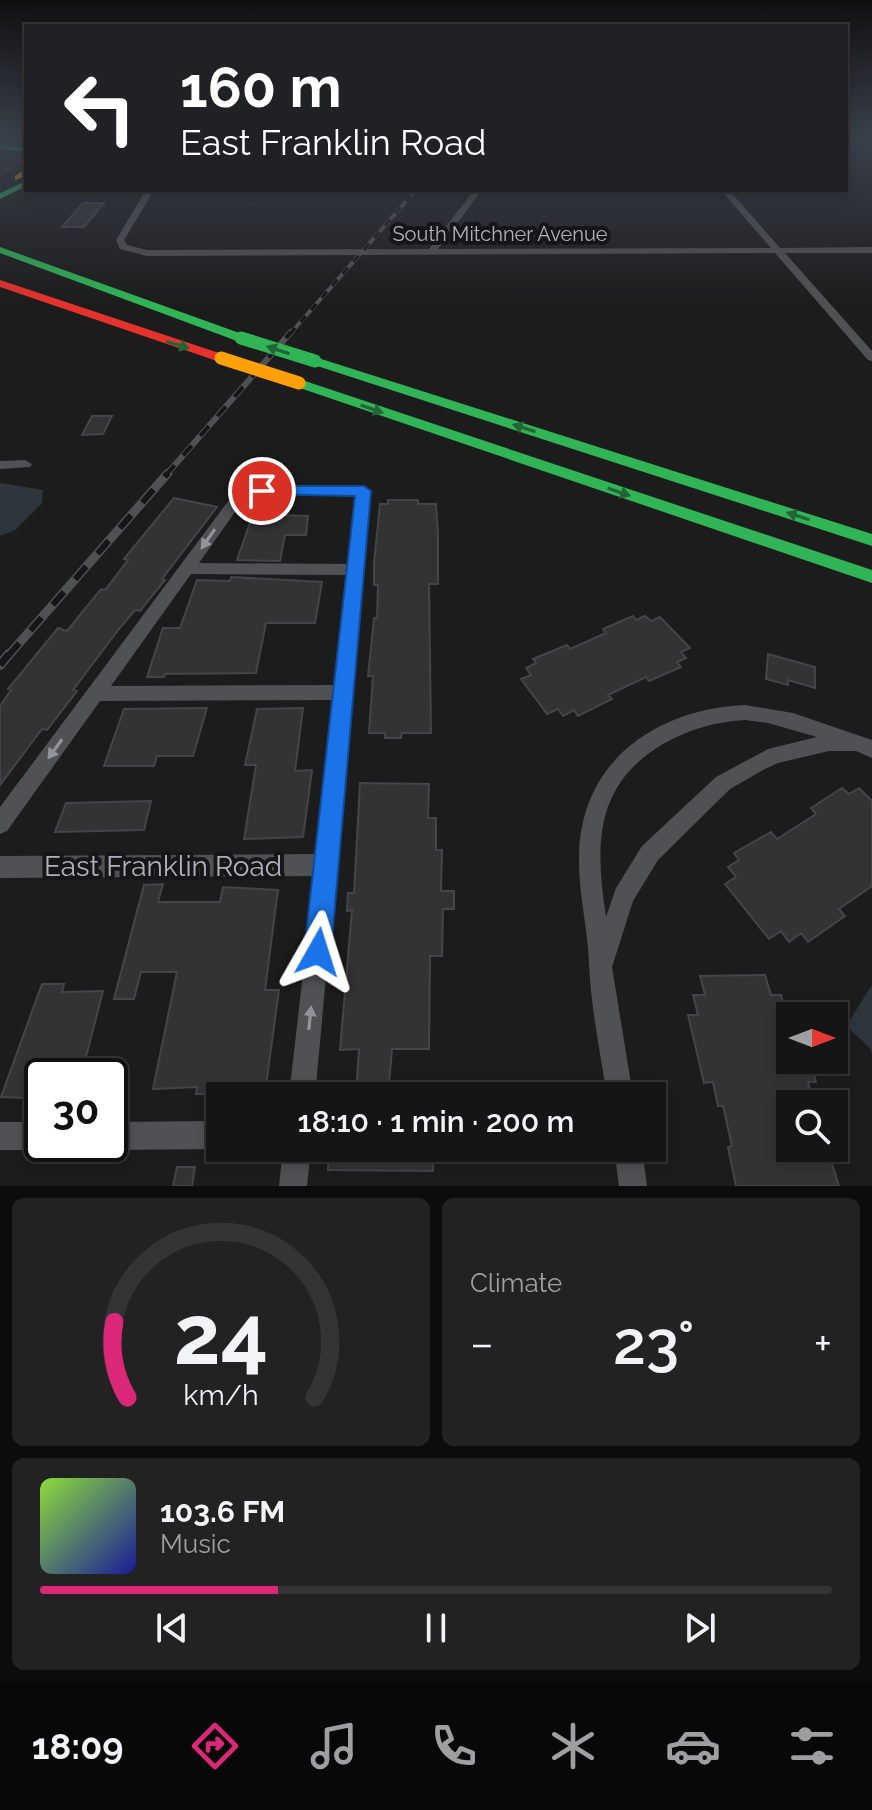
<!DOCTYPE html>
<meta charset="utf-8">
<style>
body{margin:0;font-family:Raleway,sans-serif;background:#222;color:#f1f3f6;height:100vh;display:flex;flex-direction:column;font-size:30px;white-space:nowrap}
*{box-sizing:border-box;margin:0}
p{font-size:26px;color:#9d9fa0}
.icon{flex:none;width:44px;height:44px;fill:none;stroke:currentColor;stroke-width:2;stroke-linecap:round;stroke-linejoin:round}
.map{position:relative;height:1186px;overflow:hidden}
.details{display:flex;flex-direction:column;gap:12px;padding:12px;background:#0c0c0c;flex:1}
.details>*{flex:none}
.hud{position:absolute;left:24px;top:24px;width:824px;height:168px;border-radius:0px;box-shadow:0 4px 12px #0003,0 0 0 2px #343434;background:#202124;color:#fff;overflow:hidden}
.needle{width:52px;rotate:90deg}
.controls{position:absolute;left:776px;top:1002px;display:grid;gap:16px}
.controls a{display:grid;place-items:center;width:72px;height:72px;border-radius:0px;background:#151515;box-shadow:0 4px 12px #0003,0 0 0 2px #343434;font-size:40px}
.speed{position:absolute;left:24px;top:1058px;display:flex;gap:16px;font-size:40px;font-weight:700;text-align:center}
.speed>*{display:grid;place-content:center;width:104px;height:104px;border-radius:50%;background:#151515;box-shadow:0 4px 12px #0003,0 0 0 2px #343434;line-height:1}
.speed .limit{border:4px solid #111;border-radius:12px;background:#fff;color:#111}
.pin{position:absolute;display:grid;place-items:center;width:68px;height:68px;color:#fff;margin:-34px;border:4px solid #fff;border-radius:50%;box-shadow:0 2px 8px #0007}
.me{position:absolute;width:88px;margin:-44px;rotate:6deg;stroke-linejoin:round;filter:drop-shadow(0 0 6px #0008)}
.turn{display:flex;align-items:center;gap:28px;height:168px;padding:0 24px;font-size:36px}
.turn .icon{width:104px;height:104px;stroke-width:2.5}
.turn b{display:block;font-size:56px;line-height:68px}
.big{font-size:60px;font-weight:600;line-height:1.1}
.details .tile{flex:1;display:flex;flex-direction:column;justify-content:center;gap:12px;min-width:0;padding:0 28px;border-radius:12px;background:#222}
.details .dial{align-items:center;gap:0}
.dial svg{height:208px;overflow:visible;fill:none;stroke:#343434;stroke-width:7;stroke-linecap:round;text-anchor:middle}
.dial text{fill:#f1f3f6;stroke:none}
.song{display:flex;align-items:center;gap:24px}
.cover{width:96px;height:96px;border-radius:12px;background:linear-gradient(135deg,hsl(90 70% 55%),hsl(240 70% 35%))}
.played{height:8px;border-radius:4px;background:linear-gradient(90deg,#db2777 30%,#343434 30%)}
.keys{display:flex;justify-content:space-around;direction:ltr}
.heat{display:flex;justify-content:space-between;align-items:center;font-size:44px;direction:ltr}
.details .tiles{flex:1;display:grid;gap:12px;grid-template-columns:1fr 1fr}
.tile:last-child{grid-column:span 2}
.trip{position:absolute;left:206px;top:1082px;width:460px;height:80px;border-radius:0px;background:#151515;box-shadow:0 4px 12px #0003,0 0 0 2px #343434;font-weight:600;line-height:80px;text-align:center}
.menu{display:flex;height:128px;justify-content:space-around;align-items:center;background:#080808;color:#9d9fa0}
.menu .icon{width:56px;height:56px}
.menu .current{color:#db2777}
.menu b{font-size:36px;color:#f1f3f6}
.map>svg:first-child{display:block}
.water{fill:#2f353d}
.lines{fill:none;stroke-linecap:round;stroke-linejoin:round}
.stream{stroke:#2f353d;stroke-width:3}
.building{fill:#333334;stroke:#444548;stroke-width:2}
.street{fill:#505155;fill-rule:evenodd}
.fast{fill:#30b455;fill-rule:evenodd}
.slow{fill:#ff9f0a;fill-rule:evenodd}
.jam{fill:#e5322d;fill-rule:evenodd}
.rail-far3-casing{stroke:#505153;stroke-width:4}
.rail-far2-casing{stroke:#505153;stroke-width:6}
.rail-far1-casing{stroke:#505153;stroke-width:9}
.rail-casing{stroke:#505153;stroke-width:10}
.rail-far3{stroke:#161618;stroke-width:3;stroke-dasharray:8;stroke-linecap:butt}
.rail-far2{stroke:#161618;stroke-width:4;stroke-dasharray:13;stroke-linecap:butt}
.rail-far1{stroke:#161618;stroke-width:6;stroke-dasharray:17;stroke-linecap:butt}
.rail{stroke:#161618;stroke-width:7;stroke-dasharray:22;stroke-linecap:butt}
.fast-bridge{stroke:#30b455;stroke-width:13}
.slow-bridge{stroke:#ff9f0a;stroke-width:13}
.oneway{fill:#236536}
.oneway2{fill:#92949c}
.route{fill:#1a73e8;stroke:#114b97;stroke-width:2}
.labels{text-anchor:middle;stroke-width:8;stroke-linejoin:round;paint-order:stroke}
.far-street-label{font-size:20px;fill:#aeb1bb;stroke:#161618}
.near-street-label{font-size:28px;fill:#aeb1bb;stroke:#161618}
</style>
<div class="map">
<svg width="872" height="1186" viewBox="0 0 872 1186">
<rect width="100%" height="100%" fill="#1c1c1c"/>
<path class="water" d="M0,483L43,490L42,503L15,530L0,536Z
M872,985V1054L870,1048L846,1026Z"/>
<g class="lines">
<path class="stream" d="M0,156L22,160L0,174"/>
</g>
<path class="building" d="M83,203H104L84,227H62Z
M92,416H112L103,434L82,435Z
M174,498L217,507L162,579L165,580L140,611L135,610L119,629L73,690L77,691L47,730L42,729L0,785V706L11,690L8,689L58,628L67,631L101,589L105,590L128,560L124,559Z
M388,500H418V504H436L438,534V584H429L431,733H402L401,738H385V733H369L373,676H368L374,618H377L378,585H374V563L380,504H388Z
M253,514L308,516L306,535H285L280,561L237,560Z
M231,577L322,582L315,623H266L256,673L165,674L164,677H147L163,628H180L197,580L230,581Z
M633,616L636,620L645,616L651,621L660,617L690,648L681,652L686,658L677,662L681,667L649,681L646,677L608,695L612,699L578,716L574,710L563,716L558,709L547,714L521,679L531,675L526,668L536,663L533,659L567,645L570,649L606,633L603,629Z
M768,654L815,667V688L788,680V685L766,679Z
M207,708L193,756H157L154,766H104L124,709Z
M303,708L295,771L312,770L303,837L244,839L256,765H245L257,709Z
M360,783L429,784L428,818H436V850H442L441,891H454V909H443L442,956H430L429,1049H392L388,1096H356L359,1049L340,1050L352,910L347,911L348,893H354Z
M842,788L849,794L859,788L872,801V886L839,909L845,916L808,942L801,933L789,942L781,931L769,939L725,884L736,877L728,867L739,860L734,853L771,832L777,839L816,814L811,808Z
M151,801L144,830L55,832L66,803Z
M163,884L158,902H220L223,887L278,890L265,990H279L265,1093L196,1094L197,1087L153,1089L177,972H141L134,999H114L144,885Z
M765,975L771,995H781L787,1015H790V1060H809L816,1082H808L814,1104H790V1148H827L839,1186H736L728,1147L732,1146L723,1106H718L713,1082L704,1083L688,1015H698L693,995H705L700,976Z
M42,984H64L62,992L103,991L81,1076H33L26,1098L1,1097Z
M329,1148H434L433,1171L328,1170Z
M177,1167H195L192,1186H173Z"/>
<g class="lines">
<path class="street" d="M146,190H154L124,240L127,245L147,250L429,249L474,190H482L438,249L771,248L721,190H729L780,248L872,247V253H785L872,351V361L868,360L775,253L147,256L120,249L116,240Z
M25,460L32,464L30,467L0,469V461Z
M262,487H364L371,491L315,1096H289L314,876L0,878V856L316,854L334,700L100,701L7,831L0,834V807L232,496ZM263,495H357L349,564L199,563L242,502ZM191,574L348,575L335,685L111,686Z
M745,705L793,713L872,740V758L856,751H829L778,763L765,769L730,789L658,860L633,901L612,967L633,1096H607C600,1052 591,1007 589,964C588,928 578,892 579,855C581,761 656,709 745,705ZM745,720L768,723L817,737L768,749L716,777L642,846L616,888L606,917C595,845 594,785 663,744C690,729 714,722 745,720Z
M220,1121V1149L110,1150L100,1144H110V1122Z
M0,1122H42V1144L52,1146L42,1150H0Z
M283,1148H311L307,1186H279Z
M614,1148H642L647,1186H619Z"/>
<path class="fast" d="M0,145L26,148V152L0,149Z
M26,181V186L0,199V193Z
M0,247L245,335L247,338L237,341L0,253Z
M315,357L872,534V546L311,364L309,361Z
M299,379L872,570V583L294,386L292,383Z"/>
<path class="slow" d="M23,171H26V176L15,180V176Z"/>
<path class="jam" d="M0,280L225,355L227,358L217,361L0,287Z"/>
<defs>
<path id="rail-far3" d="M290,334L416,190"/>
<path id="rail-far2" d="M166,475L291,332"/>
<path id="rail-far1" d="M8,656L168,473"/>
<path id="rail" d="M0,665L9,654"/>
</defs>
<use href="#rail-far3" class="rail-far3-casing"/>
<use href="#rail-far2" class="rail-far2-casing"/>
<use href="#rail-far1" class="rail-far1-casing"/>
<use href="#rail" class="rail-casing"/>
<use href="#rail-far3" class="rail-far3"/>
<use href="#rail-far2" class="rail-far2"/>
<use href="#rail-far1" class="rail-far1"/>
<use href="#rail" class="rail"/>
<path class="fast-bridge" d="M241,338L315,361"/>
<path class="slow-bridge" d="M221,358L299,383"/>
</g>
<defs><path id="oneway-solid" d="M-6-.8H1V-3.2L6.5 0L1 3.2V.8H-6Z" transform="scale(2)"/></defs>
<g class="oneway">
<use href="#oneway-solid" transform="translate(178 345) rotate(17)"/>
<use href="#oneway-solid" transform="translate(278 350) rotate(-162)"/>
<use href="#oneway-solid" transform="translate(372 409) rotate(19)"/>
<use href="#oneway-solid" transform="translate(524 428) rotate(-162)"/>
<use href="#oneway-solid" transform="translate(619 492) rotate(19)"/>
<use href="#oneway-solid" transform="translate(798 516) rotate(-162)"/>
</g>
<g class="oneway2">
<use href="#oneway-solid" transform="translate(208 539) rotate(125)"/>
<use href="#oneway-solid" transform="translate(55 749) rotate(126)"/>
<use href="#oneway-solid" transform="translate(310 1018) rotate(-84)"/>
</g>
<linearGradient id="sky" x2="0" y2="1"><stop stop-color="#0f0f0f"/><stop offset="0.45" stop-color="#3a404b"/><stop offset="1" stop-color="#3a404b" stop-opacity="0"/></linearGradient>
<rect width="872" height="304" fill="url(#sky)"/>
<path class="route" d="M262,486H364L371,491L331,952L327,961L318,965L308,961L304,952L355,496L256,494L254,491Z"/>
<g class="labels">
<g class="far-street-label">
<text x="500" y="241">South Mitchner Avenue</text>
</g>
<g class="near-street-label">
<text x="163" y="876">East Franklin Road</text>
</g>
</g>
</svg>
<div class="controls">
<a><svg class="needle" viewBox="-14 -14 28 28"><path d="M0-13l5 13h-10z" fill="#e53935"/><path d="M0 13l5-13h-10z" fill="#9d9fa0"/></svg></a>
<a><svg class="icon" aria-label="search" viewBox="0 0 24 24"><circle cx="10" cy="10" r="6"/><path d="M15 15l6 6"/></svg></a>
</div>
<div class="speed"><div class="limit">30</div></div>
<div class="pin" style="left:262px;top:491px;background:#d93025"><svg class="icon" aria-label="arrive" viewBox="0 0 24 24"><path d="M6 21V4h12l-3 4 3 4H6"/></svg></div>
<svg class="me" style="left:318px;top:952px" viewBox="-20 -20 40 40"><path d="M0-17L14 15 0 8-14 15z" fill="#1a73e8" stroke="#fff" stroke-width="4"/></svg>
<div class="trip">18:10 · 1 min · 200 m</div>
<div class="hud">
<div class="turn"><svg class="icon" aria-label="left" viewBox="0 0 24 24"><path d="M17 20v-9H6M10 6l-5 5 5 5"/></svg><div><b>160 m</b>East Franklin Road</div></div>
</div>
</div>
<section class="details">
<div class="tiles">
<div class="tile dial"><svg viewBox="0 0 100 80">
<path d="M14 69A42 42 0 1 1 86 69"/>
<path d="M14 69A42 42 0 0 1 9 40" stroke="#db2777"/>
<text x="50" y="56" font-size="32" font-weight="700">24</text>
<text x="50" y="72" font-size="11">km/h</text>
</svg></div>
<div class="tile"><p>Climate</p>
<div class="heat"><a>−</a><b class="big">23°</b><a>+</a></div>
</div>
<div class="tile">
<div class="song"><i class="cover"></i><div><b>103.6 FM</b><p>Music</p></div></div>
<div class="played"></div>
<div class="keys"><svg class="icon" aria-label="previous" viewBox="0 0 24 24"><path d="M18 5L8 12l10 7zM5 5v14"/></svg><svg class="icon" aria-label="pause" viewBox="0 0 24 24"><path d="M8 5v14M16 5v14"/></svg><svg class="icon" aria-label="next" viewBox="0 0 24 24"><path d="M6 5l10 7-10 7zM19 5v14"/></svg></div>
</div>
</div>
</section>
<nav class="menu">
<b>18:09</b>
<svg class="icon current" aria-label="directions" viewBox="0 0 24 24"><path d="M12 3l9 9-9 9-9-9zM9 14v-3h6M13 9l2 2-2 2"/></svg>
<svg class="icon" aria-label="music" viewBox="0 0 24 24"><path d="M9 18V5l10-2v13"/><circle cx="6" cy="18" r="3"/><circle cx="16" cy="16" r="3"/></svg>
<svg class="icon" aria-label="phone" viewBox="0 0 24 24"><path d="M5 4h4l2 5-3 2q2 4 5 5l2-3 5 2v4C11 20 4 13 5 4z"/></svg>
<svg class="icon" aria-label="climate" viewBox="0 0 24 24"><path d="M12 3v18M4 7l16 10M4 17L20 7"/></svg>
<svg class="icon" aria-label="car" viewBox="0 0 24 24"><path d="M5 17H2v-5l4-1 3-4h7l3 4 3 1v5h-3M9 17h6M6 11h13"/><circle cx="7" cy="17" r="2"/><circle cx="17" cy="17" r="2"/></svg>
<svg class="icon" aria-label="filters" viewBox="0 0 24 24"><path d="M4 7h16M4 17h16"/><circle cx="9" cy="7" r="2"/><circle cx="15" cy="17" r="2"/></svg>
</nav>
